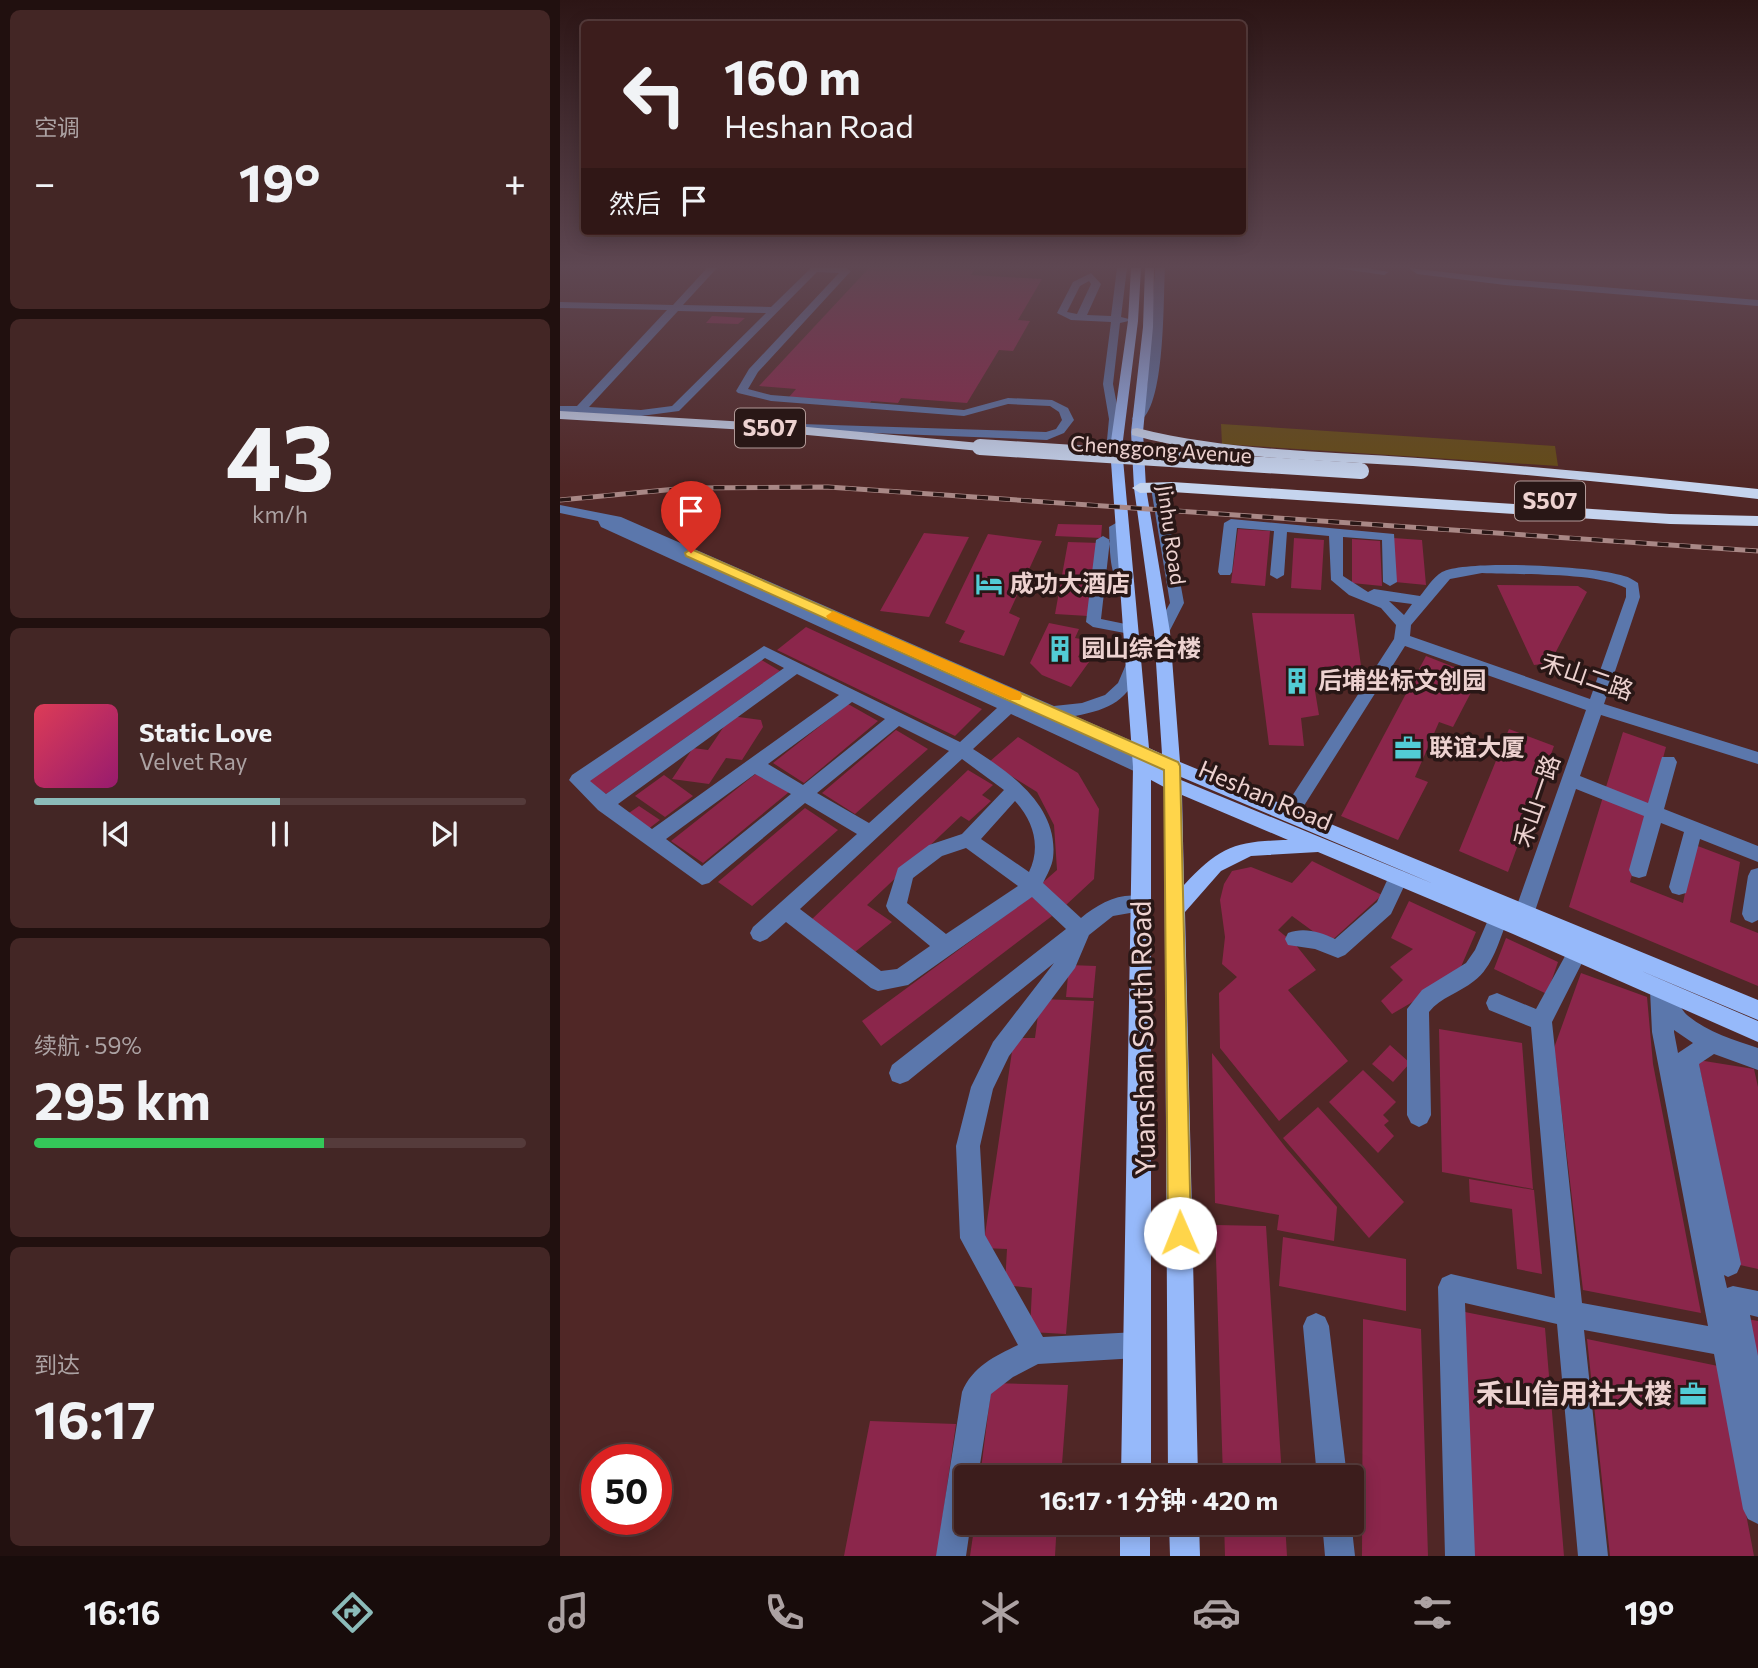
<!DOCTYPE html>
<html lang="zh">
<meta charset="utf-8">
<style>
body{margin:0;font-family:Commissioner,"Noto Sans SC",sans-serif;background:#432625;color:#f1f3f6;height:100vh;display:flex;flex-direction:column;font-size:26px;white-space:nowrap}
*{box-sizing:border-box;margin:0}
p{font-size:23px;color:#aca2a3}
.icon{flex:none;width:38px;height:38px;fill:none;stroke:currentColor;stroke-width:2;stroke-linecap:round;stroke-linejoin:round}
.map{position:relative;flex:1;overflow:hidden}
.panel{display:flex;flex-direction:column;gap:10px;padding:10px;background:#21100f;width:560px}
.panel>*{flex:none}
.banner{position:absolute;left:21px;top:21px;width:665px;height:214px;border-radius:7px;box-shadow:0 4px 18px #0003,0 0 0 2px #553b3b;background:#3c1d1c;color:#f1f3f6;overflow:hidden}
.speed{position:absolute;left:21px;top:1444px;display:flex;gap:14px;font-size:35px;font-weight:700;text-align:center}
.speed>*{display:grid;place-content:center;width:91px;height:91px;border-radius:50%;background:#3c1d1c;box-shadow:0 4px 18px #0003,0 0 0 2px #553b3b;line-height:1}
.speed .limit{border:10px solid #d22;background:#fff;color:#111}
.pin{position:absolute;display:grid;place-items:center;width:60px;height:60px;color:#fff;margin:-72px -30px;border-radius:50% 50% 50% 0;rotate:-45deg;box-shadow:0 0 7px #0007}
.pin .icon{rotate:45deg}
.me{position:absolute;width:77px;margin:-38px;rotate:359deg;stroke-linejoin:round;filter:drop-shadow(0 0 5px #0008)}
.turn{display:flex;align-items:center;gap:24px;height:147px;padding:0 28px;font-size:32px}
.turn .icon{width:91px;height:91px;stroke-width:2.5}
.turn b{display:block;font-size:49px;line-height:60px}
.then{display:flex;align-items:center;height:66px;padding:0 28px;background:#0003;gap:14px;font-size:26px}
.big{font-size:52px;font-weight:700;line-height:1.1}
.panel .tile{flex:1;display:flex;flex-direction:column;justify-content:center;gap:10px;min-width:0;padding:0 24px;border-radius:10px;background:#432625}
.panel .dial{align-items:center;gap:0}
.dial b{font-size:91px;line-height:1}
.song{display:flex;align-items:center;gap:21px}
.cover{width:84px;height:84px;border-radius:10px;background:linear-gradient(135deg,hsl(350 70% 55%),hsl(320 70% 35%))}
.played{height:7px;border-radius:4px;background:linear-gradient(90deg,#8bbbb9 50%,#553b3b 50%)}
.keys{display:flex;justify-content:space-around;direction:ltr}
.heat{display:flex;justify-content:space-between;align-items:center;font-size:38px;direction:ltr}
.charge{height:10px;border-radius:5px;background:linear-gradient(90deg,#34c759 59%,#553b3b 0)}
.trip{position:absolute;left:394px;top:1465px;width:410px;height:70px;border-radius:7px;background:#3c1d1c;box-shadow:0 4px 18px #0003,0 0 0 2px #553b3b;font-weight:700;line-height:70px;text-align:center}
.dock{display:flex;height:112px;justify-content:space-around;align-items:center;background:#180c0b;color:#aca2a3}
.dock .icon{width:49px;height:49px}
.dock .on{color:#8bbbb9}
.dock b{font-size:32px;color:#f1f3f6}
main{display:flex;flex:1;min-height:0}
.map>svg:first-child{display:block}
.green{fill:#644b16}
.building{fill:#8b264b}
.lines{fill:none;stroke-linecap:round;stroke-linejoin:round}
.minor{fill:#5b77ac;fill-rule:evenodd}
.major{fill:#96b9fa;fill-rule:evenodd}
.highway{fill:#c5d4ee;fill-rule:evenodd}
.rail-casing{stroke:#a98886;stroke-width:5}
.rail{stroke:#291716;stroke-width:3.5;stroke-dasharray:11;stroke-linecap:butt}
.highway-bridge{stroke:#c5d4ee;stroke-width:16}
.route{fill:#ffd54a;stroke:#a68a30;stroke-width:2}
.slow{fill:#f59e0b}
.labels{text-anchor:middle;stroke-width:7;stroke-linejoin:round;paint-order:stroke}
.far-street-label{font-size:21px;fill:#edd2d0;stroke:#291716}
.shield{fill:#291716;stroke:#b29a98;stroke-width:2}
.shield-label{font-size:23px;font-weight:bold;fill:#edd2d0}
.poi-label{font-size:24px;font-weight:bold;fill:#edd2d0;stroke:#291716;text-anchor:start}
.street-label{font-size:24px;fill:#edd2d0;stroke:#291716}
.near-street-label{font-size:28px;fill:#edd2d0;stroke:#291716}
.near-poi-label{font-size:28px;font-weight:bold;fill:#edd2d0;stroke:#291716;text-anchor:end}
</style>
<main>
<section class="panel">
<div class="tile"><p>空调</p>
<div class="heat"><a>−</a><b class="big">19°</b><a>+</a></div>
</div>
<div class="tile dial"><b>43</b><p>km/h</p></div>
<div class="tile">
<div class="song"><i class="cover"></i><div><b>Static Love</b><p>Velvet Ray</p></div></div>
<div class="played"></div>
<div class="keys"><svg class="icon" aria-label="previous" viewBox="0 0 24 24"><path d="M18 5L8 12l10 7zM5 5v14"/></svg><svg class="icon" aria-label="pause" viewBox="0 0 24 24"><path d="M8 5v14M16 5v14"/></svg><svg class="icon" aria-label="next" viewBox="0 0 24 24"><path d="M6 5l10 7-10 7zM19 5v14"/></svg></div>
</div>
<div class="tile"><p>续航 · 59%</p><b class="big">295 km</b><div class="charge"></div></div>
<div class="tile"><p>到达</p><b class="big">16:17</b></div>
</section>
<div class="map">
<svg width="1198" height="1556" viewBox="0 0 1198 1556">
<rect width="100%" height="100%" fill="#502726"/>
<path class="green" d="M661,424L995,446L998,466L662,444Z"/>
<path class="building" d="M309,268L415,269L411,275L482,279L458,320L470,321L453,351L439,350L407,403L341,398L338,403L311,401L310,403L229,397L236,389L199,386Z
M152,316L185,318L178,324L146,323Z
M498,524L542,525L541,538L495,536Z
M678,529L710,531L705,586L671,583Z
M364,533L409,537L369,617L320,611Z
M428,534L482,541L449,613L460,618L444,656L399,642L405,631L385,623Z
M734,538L764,540L761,590L731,588Z
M833,538L862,540L866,585L835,582Z
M792,539L820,541L822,586L792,583Z
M508,542L540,543L528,616L495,614Z
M937,585L1018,586L1027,592L990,663L974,665Z
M692,613L794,614L801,666L774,673L772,689L755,691L759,715L741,718L744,746L709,745Z
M489,623L519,629L515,638L527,640L518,657L529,662L511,687L482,675L470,663Z
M246,627L422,709L395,736L217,650Z
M866,656L919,677L893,727L879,722L855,777L868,782L838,840L781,816Z
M200,659L220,671L46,794L26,779Z
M288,704L318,721L244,783L213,763Z
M171,716L201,720L203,727L182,760L166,758L149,784L112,779L133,748L148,750Z
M949,729L994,746L948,872L899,851Z
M336,730L368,749L295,814L262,793Z
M1063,732L1106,747L1070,882L1123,903L1135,845L1180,862L1170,922L1198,933V986L1009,907Z
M458,737L518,773L539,809L534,879L506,905L481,884L497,870L494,825L477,792L429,762Z
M408,770L433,785L422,795L431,801L409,821L401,816L307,905L332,922L295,952L250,921Z
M198,772L229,792L143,863L111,841Z
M104,775L133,796L105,817L75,796Z
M79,806L100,820L87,830L66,815Z
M245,808L278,830L192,906L158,882Z
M752,861L822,895L769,943L732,916L718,930L735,944L756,970L728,990L788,1061L719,1121L660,1048L659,993L677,977L662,964L665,937L660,900L664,884L672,871L691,867L732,883Z
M472,896L492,916L321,1046L302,1021Z
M849,901L916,932L897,976L832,1014L821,1001L843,980L830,967L853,949L831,938Z
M946,938L998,962L987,994L934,969Z
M509,965L536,966L533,998L506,997Z
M1021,973L1087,997L1093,1064L1141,1313L1023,1290L994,1048Z
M480,999L534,1001L506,1334L470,1332L472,1288L445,1285L447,1249L423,1248L454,1038H475Z
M879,1029L962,1043L973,1189L882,1172Z
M830,1045L850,1063L833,1082L812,1064Z
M652,1053L726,1148L777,1207L774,1241L717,1230L719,1215L655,1203Z
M1138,1060L1194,1069L1198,1087V1269L1180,1265Z
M803,1070L836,1102L823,1115L829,1121L824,1125L834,1136L818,1153L769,1102Z
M758,1107L844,1202L809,1238L723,1138Z
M909,1179L974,1190L982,1274L957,1269L952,1209L910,1202Z
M655,1225L706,1226L722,1477H663Z
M723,1237L846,1259V1311L719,1286Z
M905,1312L985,1328L1004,1556H912Z
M803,1319L861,1329L868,1556H802Z
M1187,1319L1198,1321V1365Z
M1027,1339L1158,1366L1194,1556H1050Z
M432,1383L508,1385L501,1477H420Z
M310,1421L396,1424L377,1556H284Z
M415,1522H497L495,1556H410Z
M664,1522H725L727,1556H665Z"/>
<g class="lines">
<path class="minor" d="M147,268H157L123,305L211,307L251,268H286L291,271L198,372L188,389L211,395L404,410L448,398L492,400L508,408L514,420L504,433L487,440L237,430L235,428L241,424L486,432L496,429L502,420L499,412L490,406L448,404L404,416L211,401L178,393L176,391L189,369L279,273L257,272L119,411L81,416L0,412V406H17L107,310L0,308V302L113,305ZM118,311L206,313L112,406L81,410L29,407Z
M557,268H567L561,317L573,320L560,323L553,384L561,426L557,443L553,444L547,440L549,419L543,384L551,322L511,320L497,313L513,282L531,273L541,284L527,315L551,316ZM529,281L531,284L517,314L507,312L520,286Z
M595,268H605C603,298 606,410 578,422L572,419L587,387Z
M775,268H806L829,272L824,275Z
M849,268L945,279L1198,300V306L945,285L857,274Z
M597,484L603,488L624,603L607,636L602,637L594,632L610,603L591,488Z
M0,505L61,517L494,706L522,703L545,695L558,683L567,662L573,661L581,666C568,701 551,709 515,716L586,747L589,751L586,755L580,757L430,691L588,762L591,767L588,772H576L451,714L413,749C451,773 499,807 493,858C492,866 487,875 483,883L521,918C539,903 563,890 587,898L590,904L587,910L553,916L529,935L515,968L449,1056L433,1089L420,1146L425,1235L483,1337L577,1332L587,1335L590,1345L587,1355L577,1358L478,1364L453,1377L431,1394L418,1477H406V1522H411L406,1556H376L402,1392C412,1367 435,1356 458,1345L400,1238L396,1146L411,1087L433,1042L494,963L348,1081L340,1084L332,1081L329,1073L332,1065L506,929L472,897L348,985L318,991L311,988L226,922L207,939L200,942L193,939L190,933L193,927L297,834L245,803L149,883L142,885L38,810L9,780L12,775L204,646L400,742L437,708L41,527L38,521L0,513ZM205,658L224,668L46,794L30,781ZM237,674L279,695L92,829L58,804ZM292,702L325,719L243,785L208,764ZM339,726L389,751L309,823L257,793ZM402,759L444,790L402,834L369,845L338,868L326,906L329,912L370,946L337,969L321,971L240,909ZM195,774L231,794L142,866L106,839ZM455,801C474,822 481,847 469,872L421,839ZM406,848L458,886L386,934L347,903L353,878L382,856Z
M671,519L834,534L837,582L830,586L823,582L822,540L783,537V576L808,592L814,589L860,596C866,589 873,577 882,572C906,559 1036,566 1064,576C1069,577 1073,580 1078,583L1080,597L1044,704L1198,752V764L1041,715L1020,776L1088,803L1102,757H1114L1117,762L1104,809L1198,846V862L1140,839L1126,893L1119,895L1112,893L1109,887L1124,832L1101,823L1086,876L1079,878L1072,876L1069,870L1084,816L1016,789L975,911L972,917L965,920L958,917L955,911L1026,710L845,646L735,820L729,822L723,820L720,815L723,810L834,639L836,625L821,608L789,595L771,580L769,536L727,532L724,575L717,579L710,575L714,531L677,528L672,572L670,575H660L658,572L664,523ZM922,573C959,575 1036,572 1066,588V597L1030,699L850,636L851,625L890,579ZM829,601L852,604L844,615Z
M556,523L563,527L565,564L573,585L566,589C548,584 550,543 549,527Z
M543,536L550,540L541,619L575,626L578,629L575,632L570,634L533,627L526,622L536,540Z
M1198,868V920L1192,923L1185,920L1182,914L1188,876L1191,870Z
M838,870L845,872L848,878L831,914L785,955L778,958L755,949L728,945L725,939L728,933C744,927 760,932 775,939L817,902L831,872Z
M938,910L945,913L948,919C939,940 933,967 914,981C899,993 881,997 869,1012L871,1115L867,1123L859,1127L851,1123L847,1115V1009L862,990L906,963L915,950L931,913Z
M1017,944L1024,947L1027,953L992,1022L1022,1303L1148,1326L1092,1032L1090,990L1094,983L1101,980C1116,986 1116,1005 1127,1015C1147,1032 1174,1040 1198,1048V1070L1154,1054L1139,1064L1181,1264L1177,1273L1168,1277L1164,1275L1167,1288L1173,1286L1198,1291V1317L1190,1315L1198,1356V1524L1188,1519L1183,1509L1154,1354L1024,1330L1048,1556H1018L997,1324L905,1303L915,1556H885L878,1287L882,1278L891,1274L995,1298L971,1027L929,1010L926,1003L929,996L937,993L976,1009L1010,947ZM1114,1030L1133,1043L1118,1053L1114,1032Z
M756,1313L765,1317L769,1326L787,1477H757L743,1326L747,1317Z
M791,1520L795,1556H765L762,1522H791Z"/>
<path class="major" d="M571,268H581L578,321L562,448L589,748L602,754L594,632L574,488L571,432L583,327L585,268H594L593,327L583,432L586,488L610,632L620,762L1198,1000V1020L1079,970L1198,1021V1042L953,934L758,852L691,856L661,871L625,912L638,1477H608L604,787L591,780V1477H561L573,767L550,448L568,321ZM621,777L874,884L621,780ZM622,795L728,840C676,841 660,846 624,885Z
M560,1522H590V1556H560Z
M609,1522H639L640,1556H610Z"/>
<path class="highway" d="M0,411L204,423L420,443L427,447L420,451L204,431L0,419Z
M577,428C668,451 764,451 858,458C972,466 1085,477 1198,489V499C1083,486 968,474 853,466C759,460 663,460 572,435V429Z
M612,482L1110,514L1198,516V526L1110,524L612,492L580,493L572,488L580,483Z"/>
<defs>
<path id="rail" d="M0,500L127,488L268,487L1198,551"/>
</defs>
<use href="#rail" class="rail-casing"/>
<use href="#rail" class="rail"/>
<path class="highway-bridge" d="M420,447L801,471"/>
</g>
<linearGradient id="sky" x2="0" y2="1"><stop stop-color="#2c1515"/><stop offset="0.55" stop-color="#5e4752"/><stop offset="1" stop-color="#5e4752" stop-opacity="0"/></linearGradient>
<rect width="1198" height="485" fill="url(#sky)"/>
<path class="route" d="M131,549L618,762L620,766L631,1233L628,1241L620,1245L612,1241L608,1233L604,770L126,556L125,553Z"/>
<path class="slow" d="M273,611L460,692L462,696L460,700H450L268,619L266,616Z"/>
<defs>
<symbol id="hotel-bare" viewBox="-9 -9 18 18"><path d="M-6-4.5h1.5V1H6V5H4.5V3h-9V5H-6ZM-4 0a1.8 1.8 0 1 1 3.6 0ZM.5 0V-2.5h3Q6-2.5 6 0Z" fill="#52ccd5" stroke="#291716" stroke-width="2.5" paint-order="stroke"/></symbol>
<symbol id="building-bare" viewBox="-9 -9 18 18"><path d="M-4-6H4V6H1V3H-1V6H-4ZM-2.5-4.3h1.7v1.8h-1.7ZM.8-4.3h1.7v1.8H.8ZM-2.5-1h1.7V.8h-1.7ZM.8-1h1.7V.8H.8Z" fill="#52ccd5" stroke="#291716" stroke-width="2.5" paint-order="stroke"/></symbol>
<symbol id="office-bare" viewBox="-9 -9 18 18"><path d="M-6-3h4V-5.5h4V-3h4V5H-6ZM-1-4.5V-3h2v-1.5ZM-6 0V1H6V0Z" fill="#52ccd5" stroke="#291716" stroke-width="2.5" paint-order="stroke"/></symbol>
</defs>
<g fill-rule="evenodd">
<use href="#hotel-bare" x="410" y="565" width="38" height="38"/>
<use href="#building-bare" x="481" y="630" width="38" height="38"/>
<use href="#building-bare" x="718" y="662" width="38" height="38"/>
<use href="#office-bare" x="829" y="729" width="38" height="38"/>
<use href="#office-bare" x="1114" y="1375" width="38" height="38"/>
</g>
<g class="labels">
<g class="far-street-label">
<text transform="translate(601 450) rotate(4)" y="7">Chenggong Avenue</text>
<text transform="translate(611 535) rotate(82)" y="7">Jinhu Road</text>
</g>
<g class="shield">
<rect x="175" y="408.5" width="70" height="39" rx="5"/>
<rect x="955" y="481.5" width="70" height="39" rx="5"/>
</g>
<g class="shield-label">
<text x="210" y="436">S507</text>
<text x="990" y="509">S507</text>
</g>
<g class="poi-label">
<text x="450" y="592">成功大酒店</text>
<text x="521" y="657">园山综合楼</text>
<text x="758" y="689">后埔坐标文创园</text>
<text x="869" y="756">联谊大厦</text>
</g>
<g class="street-label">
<text transform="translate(1027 677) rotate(19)" y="8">禾山二路</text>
<text transform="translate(705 796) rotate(23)" y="8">Heshan Road</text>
<text transform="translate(977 801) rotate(-71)" y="8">禾山一路</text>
</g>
<g class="near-street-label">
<text transform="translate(583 1038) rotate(-91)" y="10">Yuanshan South Road</text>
</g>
<g class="near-poi-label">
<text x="1112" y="1404">禾山信用社大楼</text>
</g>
</g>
</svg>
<div class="speed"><div class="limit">50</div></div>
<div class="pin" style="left:131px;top:553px;background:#d93025"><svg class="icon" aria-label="arrive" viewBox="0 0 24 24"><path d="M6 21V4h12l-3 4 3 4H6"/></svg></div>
<svg class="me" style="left:620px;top:1233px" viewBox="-20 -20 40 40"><circle r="19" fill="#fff"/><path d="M0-13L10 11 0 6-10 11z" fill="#ffd54a"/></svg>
<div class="trip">16:17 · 1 分钟 · 420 m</div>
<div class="banner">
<div class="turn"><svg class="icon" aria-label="left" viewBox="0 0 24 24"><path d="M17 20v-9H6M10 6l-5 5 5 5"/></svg><div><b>160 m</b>Heshan Road</div></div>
<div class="then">然后<svg class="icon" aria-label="arrive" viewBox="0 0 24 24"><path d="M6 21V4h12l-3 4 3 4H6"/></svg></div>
</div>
</div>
</main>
<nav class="dock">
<b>16:16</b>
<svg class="icon on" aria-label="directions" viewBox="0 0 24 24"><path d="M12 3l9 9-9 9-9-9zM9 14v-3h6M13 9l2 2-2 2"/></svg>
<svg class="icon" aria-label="music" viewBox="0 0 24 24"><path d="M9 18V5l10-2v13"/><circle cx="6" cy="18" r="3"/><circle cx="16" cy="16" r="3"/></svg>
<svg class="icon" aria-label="phone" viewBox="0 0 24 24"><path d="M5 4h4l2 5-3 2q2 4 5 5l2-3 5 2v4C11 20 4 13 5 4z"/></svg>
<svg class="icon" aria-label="climate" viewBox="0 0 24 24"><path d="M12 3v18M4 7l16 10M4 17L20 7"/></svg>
<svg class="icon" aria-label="car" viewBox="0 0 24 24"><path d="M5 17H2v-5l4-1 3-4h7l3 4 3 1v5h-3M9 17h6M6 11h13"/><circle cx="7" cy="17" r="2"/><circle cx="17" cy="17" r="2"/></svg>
<svg class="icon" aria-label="filters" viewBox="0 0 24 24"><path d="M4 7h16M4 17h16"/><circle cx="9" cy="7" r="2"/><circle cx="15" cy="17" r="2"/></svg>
<b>19°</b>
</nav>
